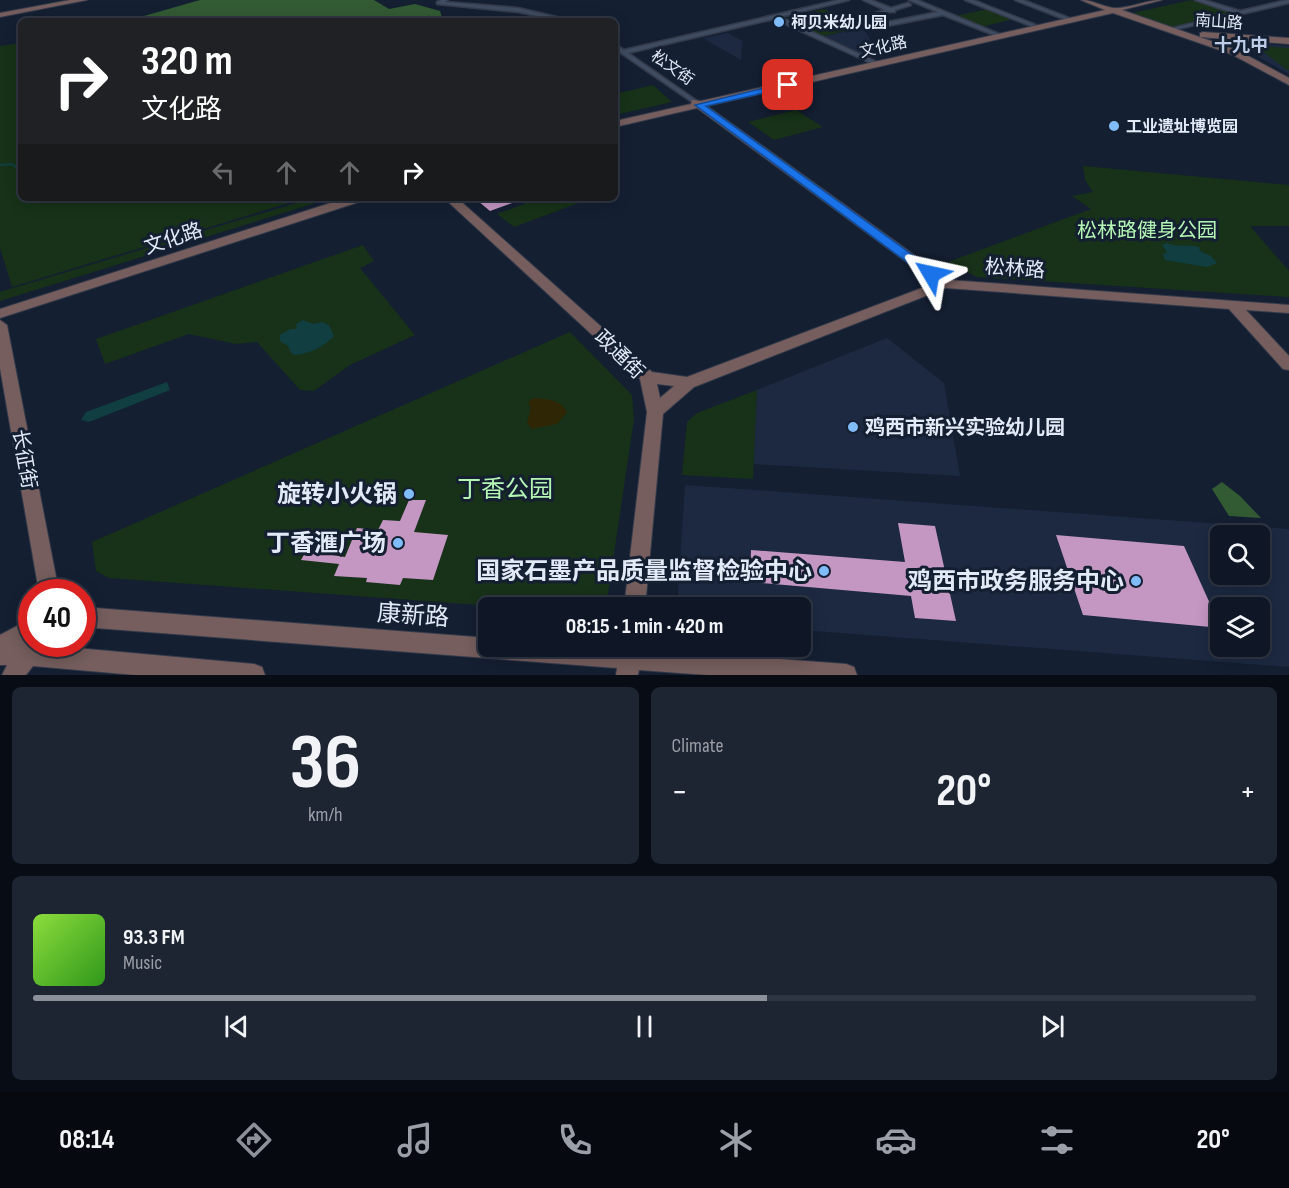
<!DOCTYPE html>
<meta charset="utf-8">
<style>
body{margin:0;font-family:"Sofia Sans Condensed","Noto Sans SC",sans-serif;background:#1d2432;color:#f1f3f6;height:100vh;display:flex;flex-direction:column;font-size:22px;white-space:nowrap}
*{box-sizing:border-box;margin:0}
p{font-size:20px;color:#9b9fa7}
.icon{flex:none;width:33px;height:33px;fill:none;stroke:currentColor;stroke-width:2;stroke-linecap:round;stroke-linejoin:round}
.map{position:relative;height:675px;overflow:hidden}
.side{display:flex;flex-direction:column;gap:12px;padding:12px;background:#080d15;flex:1}
.side>*{flex:none}
.top-card{position:absolute;left:18px;top:18px;width:600px;height:183px;border-radius:9px;box-shadow:0 3px 15px #0003,0 0 0 2px #2f3643;background:#202124;color:#fff;overflow:hidden}
.fabs{position:absolute;left:1210px;top:525px;display:grid;gap:12px}
.fabs a{display:grid;place-items:center;width:60px;height:60px;border-radius:9px;background:#0f1726;box-shadow:0 3px 15px #0003,0 0 0 2px #2f3643;font-size:30px}
.speed{position:absolute;left:18px;top:579px;display:flex;gap:12px;font-size:30px;font-weight:700;text-align:center}
.speed>*{display:grid;place-content:center;width:78px;height:78px;border-radius:50%;background:#0f1726;box-shadow:0 3px 15px #0003,0 0 0 2px #2f3643;line-height:1}
.speed .limit{border:9px solid #d22;background:#fff;color:#111}
.pin{position:absolute;display:grid;place-items:center;width:51px;height:51px;color:#fff;margin:-26px;border-radius:12px;box-shadow:0 3px 9px #0006}
.me{position:absolute;width:66px;margin:-33px;rotate:306deg;stroke-linejoin:round;filter:drop-shadow(0 0 4px #0008)}
.turn{display:flex;align-items:center;gap:21px;height:126px;padding:0 24px;font-size:27px}
.turn .icon{width:78px;height:78px;stroke-width:2.5}
.turn b{display:block;font-size:42px;line-height:51px}
.lanes{display:flex;align-items:center;height:57px;padding:0 24px;background:#0003;justify-content:center;gap:30px;direction:ltr}
.lanes .off{opacity:.35}
.big{font-size:45px;font-weight:700;line-height:1.1}
.side .tile{flex:1;display:flex;flex-direction:column;justify-content:center;gap:9px;min-width:0;padding:0 21px;border-radius:9px;background:#1d2432}
.side .dial{align-items:center;gap:0}
.dial b{font-size:78px;line-height:1}
.song{display:flex;align-items:center;gap:18px}
.cover{width:72px;height:72px;border-radius:9px;background:linear-gradient(135deg,hsl(90 70% 55%),hsl(110 70% 35%))}
.played{height:6px;border-radius:3px;background:linear-gradient(90deg,#8c9099 60%,#2f3643 60%)}
.keys{display:flex;justify-content:space-around;direction:ltr}
.heat{display:flex;justify-content:space-between;align-items:center;font-size:33px;direction:ltr}
.side .tiles{flex:1;display:grid;gap:12px;grid-template-columns:1fr 1fr}
.tile:last-child{grid-column:span 2}
.trip{position:absolute;left:478px;top:597px;width:333px;height:60px;border-radius:9px;background:#0f1726;box-shadow:0 3px 15px #0003,0 0 0 2px #2f3643;font-weight:700;line-height:60px;text-align:center}
.tabs{display:flex;height:96px;justify-content:space-around;align-items:center;background:#06090f;color:#9b9fa7}
.tabs .icon{width:42px;height:42px}
.tabs .selected{color:#8c9099}
.tabs b{font-size:27px;color:#f1f3f6}
.map>svg:first-child{display:block}
.built{fill:#1c2941;fill-rule:evenodd}
.green{fill:#173218}
.forest{fill:#325a33}
.sand{fill:#2e2604}
.water{fill:#113e41}
.lines{fill:none;stroke-linecap:round;stroke-linejoin:round}
.stream{stroke:#113e41;stroke-width:2}
.building{fill:#c497c2}
.street-casing{stroke:#333a4a;stroke-width:3}
.secondary-casing{stroke:#333a4a;stroke-width:2}
.street{fill:#3e4b60;fill-rule:evenodd}
.secondary{fill:#755e5d;fill-rule:evenodd}
.route{fill:#1a73e8;stroke:#114b97;stroke-width:1.5}
.poi-dot{fill:#81bcfa;stroke:#141f32;stroke-width:2}
.labels{text-anchor:middle;stroke-width:6;stroke-linejoin:round;paint-order:stroke}
.far-street-label{font-size:16px;fill:#e2eaf7;stroke:#141f32}
.far-poi-label{font-size:16px;font-weight:bold;fill:#e2eaf7;stroke:#141f32;text-anchor:start}
.far-neighbourhood-label{font-size:18px;font-weight:bold;fill:#bdcce6;stroke:#141f32}
.park-label{font-size:20px;fill:#b4f5b4;stroke:#141f32}
.street-label{font-size:20px;fill:#e2eaf7;stroke:#141f32}
.poi-label{font-size:20px;font-weight:bold;fill:#e2eaf7;stroke:#141f32;text-anchor:start}
.near-park-label{font-size:24px;fill:#b4f5b4;stroke:#141f32}
.near-poi-label{font-size:24px;font-weight:bold;fill:#e2eaf7;stroke:#141f32;text-anchor:end}
.near-street-label{font-size:24px;fill:#e2eaf7;stroke:#141f32}
</style>
<div class="map">
<svg width="1289" height="675" viewBox="0 0 1289 675">
<rect width="100%" height="100%" fill="#141f32"/>
<path class="built" d="M864,28L870,40L883,49L861,54L823,36Z
M728,33L742,41L741,60L703,38Z
M1245,43L1289,46V74L1260,58Z
M887,338L944,383L960,476L753,464L757,390Z
M685,485L1289,529V667L801,630V608H677ZM1221,536H1260V574H1221ZM1221,608H1260V646H1221Z"/>
<path class="green" d="M1191,0L1235,12L1172,27L1133,13Z
M824,9L864,27L823,36L785,19Z
M988,9L1014,19L981,27L955,16Z
M21,43V198H305L12,287L0,248V46Z
M1256,46L1289,48V70H1287Z
M653,85L672,102L615,115V94Z
M796,110L823,127L774,140L748,122Z
M1083,166L1289,185V226H1250L1289,271V297L977,277L948,262L1091,209L1072,196L1093,192L1085,180Z
M313,198L322,201L0,301V292Z
M540,198H592L514,227L497,214Z
M363,245L374,261L360,268L415,335L350,365L314,391L300,390L257,342L236,344L189,334L105,364L96,339Z
M570,332L632,395L634,419L607,601L597,607H507L109,578L96,571L92,542Z
M757,390L753,479L682,475L687,422L697,413Z"/>
<path class="forest" d="M200,0H374L389,9L415,4L440,11L443,21H115L144,16Z
M1222,482L1240,496L1261,518L1229,516L1212,489Z"/>
<path class="sand" d="M537,398C548,399 562,401 567,412L557,424L532,429L527,423L531,407L528,403L531,399Z"/>
<path class="water" d="M1167,243C1179,248 1188,244 1199,247L1200,251L1211,256L1217,263L1207,267L1165,260L1163,254L1167,252L1162,245Z
M303,320L313,324L322,322L329,325L334,336C325,346 305,357 292,354L288,346L280,341V335L290,329H297L296,324Z
M167,382L170,390L89,422L81,420L86,412Z"/>
<g class="lines">
<path class="stream" d="M0,165L12,164L21,171"/>
</g>
<path class="building" d="M485,198H523V199L490,211L478,201Z
M409,500H426L414,532L448,535L433,580L403,578L400,585L366,582L367,578L334,576L339,564L301,560L306,551L345,557L357,528L378,530L383,520L400,521Z
M898,523L935,526L956,621L915,618L911,596L750,582L751,550L905,562Z
M1056,535L1184,546L1221,628L1083,615Z"/>
<g class="lines">
<defs>
<path id="street" d="M441,0H448L445,2L518,8L574,21H563L518,12L437,4V2Z
M839,0H849L780,17L879,63V65H875L774,19L628,53L697,101L698,102L695,104L615,49V44L624,50Z
M863,0H871L891,8L908,3L911,5L895,10V12H890L861,20L873,25L938,12L909,0H917L999,34L994,35L943,15L872,29L853,20L885,10Z
M965,0H973L1036,25L1031,26Z
M1015,0H1023L1069,18L1064,19Z
M1195,0H1204L1240,11L1287,0H1289V3L1169,31V29L1234,13Z"/>
<path id="secondary" d="M70,0H87L0,17V13Z
M1081,0C1093,0 1103,7 1114,8C1128,9 1146,0 1162,0L1122,10L1237,50L1289,78V85L1231,54L1113,13L707,106L949,280L1289,305V313L1246,310L1289,356V370L1283,369L1229,309L946,288L694,387L663,414L645,608H624L647,412L640,379L444,198H457L652,372L687,377L935,283L697,108L615,127V121L691,104L692,100L701,101L1105,10ZM657,384L674,386L660,398Z
M1203,32L1289,38V44L1200,37V33Z
M346,198H364L362,201L0,318V309Z
M0,320L7,325L59,592H39L0,368Z
M82,607L489,638V646H641V649L846,664L854,667L857,675H707L639,670L638,675H616L617,668L82,627Z
M32,618V644L254,664L262,667L265,675H135L33,666L26,675H2L7,665H0V635Z"/>
</defs>
<use href="#street" class="street-casing"/>
<use href="#secondary" class="secondary-casing"/>
<use href="#street" class="street"/>
<use href="#secondary" class="secondary"/>
</g>
<path class="route" d="M788,82L791,83V87L706,106L935,271L937,274L935,277H927L695,105Z"/>
<g class="poi-dot">
<circle cx="779" cy="22" r="6"/>
<circle cx="1114" cy="126" r="6"/>
<circle cx="853" cy="427" r="6"/>
<circle cx="409" cy="494" r="6"/>
<circle cx="398" cy="543" r="6"/>
<circle cx="824" cy="571" r="6"/>
<circle cx="1136" cy="581" r="6"/>
</g>
<g class="labels">
<g class="far-street-label">
<text transform="translate(1219 21) rotate(4)" y="6">南山路</text>
<text transform="translate(883 46) rotate(-13)" y="6">文化路</text>
<text transform="translate(673 67) rotate(35)" y="6">松文街</text>
</g>
<g class="far-poi-label">
<text x="791" y="28">柯贝米幼儿园</text>
<text x="1126" y="132">工业遗址博览园</text>
</g>
<g class="far-neighbourhood-label">
<text x="1241" y="51">十九中</text>
</g>
<g class="park-label">
<text x="1147" y="237">松林路健身公园</text>
</g>
<g class="street-label">
<text transform="translate(173 238) rotate(-18)" y="7">文化路</text>
<text transform="translate(1015 268) rotate(4)" y="7">松林路</text>
<text transform="translate(620 354) rotate(44)" y="7">政通街</text>
<text transform="translate(25 459) rotate(80)" y="7">长征街</text>
</g>
<g class="poi-label">
<text x="865" y="434">鸡西市新兴实验幼儿园</text>
</g>
<g class="near-park-label">
<text x="505" y="497">丁香公园</text>
</g>
<g class="near-poi-label">
<text x="397" y="502">旋转小火锅</text>
<text x="386" y="551">丁香滙广场</text>
<text x="812" y="579">国家石墨产品质量监督检验中心</text>
<text x="1124" y="589">鸡西市政务服务中心</text>
</g>
<g class="near-street-label">
<text transform="translate(413 615) rotate(4)" y="8">康新路</text>
</g>
</g>
</svg>
<div class="fabs">
<a><svg class="icon" aria-label="search" viewBox="0 0 24 24"><circle cx="10" cy="10" r="6"/><path d="M15 15l6 6"/></svg></a>
<a><svg class="icon" aria-label="layers" viewBox="0 0 24 24"><path d="M12 4l9 5-9 5-9-5zM3 14l9 5 9-5"/></svg></a>
</div>
<div class="speed"><div class="limit">40</div></div>
<div class="pin" style="left:788px;top:85px;background:#d93025"><svg class="icon" aria-label="arrive" viewBox="0 0 24 24"><path d="M6 21V4h12l-3 4 3 4H6"/></svg></div>
<svg class="me" style="left:931px;top:274px" viewBox="-20 -20 40 40"><path d="M0-17L14 15 0 8-14 15z" fill="#1a73e8" stroke="#fff" stroke-width="4"/></svg>
<div class="trip">08:15 · 1 min · 420 m</div>
<div class="top-card">
<div class="turn"><svg class="icon" aria-label="right" viewBox="0 0 24 24"><path d="M7 20v-9h11M14 6l5 5-5 5"/></svg><div><b>320 m</b>文化路</div></div>
<div class="lanes"><svg class="icon off" aria-label="left" viewBox="0 0 24 24"><path d="M17 20v-9H6M10 6l-5 5 5 5"/></svg><svg class="icon off" aria-label="ahead" viewBox="0 0 24 24"><path d="M12 20V5M6 11l6-6 6 6"/></svg><svg class="icon off" aria-label="ahead" viewBox="0 0 24 24"><path d="M12 20V5M6 11l6-6 6 6"/></svg><svg class="icon" aria-label="right" viewBox="0 0 24 24"><path d="M7 20v-9h11M14 6l5 5-5 5"/></svg></div>
</div>
</div>
<section class="side">
<div class="tiles">
<div class="tile dial"><b>36</b><p>km/h</p></div>
<div class="tile"><p>Climate</p>
<div class="heat"><a>−</a><b class="big">20°</b><a>+</a></div>
</div>
<div class="tile">
<div class="song"><i class="cover"></i><div><b>93.3 FM</b><p>Music</p></div></div>
<div class="played"></div>
<div class="keys"><svg class="icon" aria-label="previous" viewBox="0 0 24 24"><path d="M18 5L8 12l10 7zM5 5v14"/></svg><svg class="icon" aria-label="pause" viewBox="0 0 24 24"><path d="M8 5v14M16 5v14"/></svg><svg class="icon" aria-label="next" viewBox="0 0 24 24"><path d="M6 5l10 7-10 7zM19 5v14"/></svg></div>
</div>
</div>
</section>
<nav class="tabs">
<b>08:14</b>
<svg class="icon selected" aria-label="directions" viewBox="0 0 24 24"><path d="M12 3l9 9-9 9-9-9zM9 14v-3h6M13 9l2 2-2 2"/></svg>
<svg class="icon" aria-label="music" viewBox="0 0 24 24"><path d="M9 18V5l10-2v13"/><circle cx="6" cy="18" r="3"/><circle cx="16" cy="16" r="3"/></svg>
<svg class="icon" aria-label="phone" viewBox="0 0 24 24"><path d="M5 4h4l2 5-3 2q2 4 5 5l2-3 5 2v4C11 20 4 13 5 4z"/></svg>
<svg class="icon" aria-label="climate" viewBox="0 0 24 24"><path d="M12 3v18M4 7l16 10M4 17L20 7"/></svg>
<svg class="icon" aria-label="car" viewBox="0 0 24 24"><path d="M5 17H2v-5l4-1 3-4h7l3 4 3 1v5h-3M9 17h6M6 11h13"/><circle cx="7" cy="17" r="2"/><circle cx="17" cy="17" r="2"/></svg>
<svg class="icon" aria-label="filters" viewBox="0 0 24 24"><path d="M4 7h16M4 17h16"/><circle cx="9" cy="7" r="2"/><circle cx="15" cy="17" r="2"/></svg>
<b>20°</b>
</nav>
